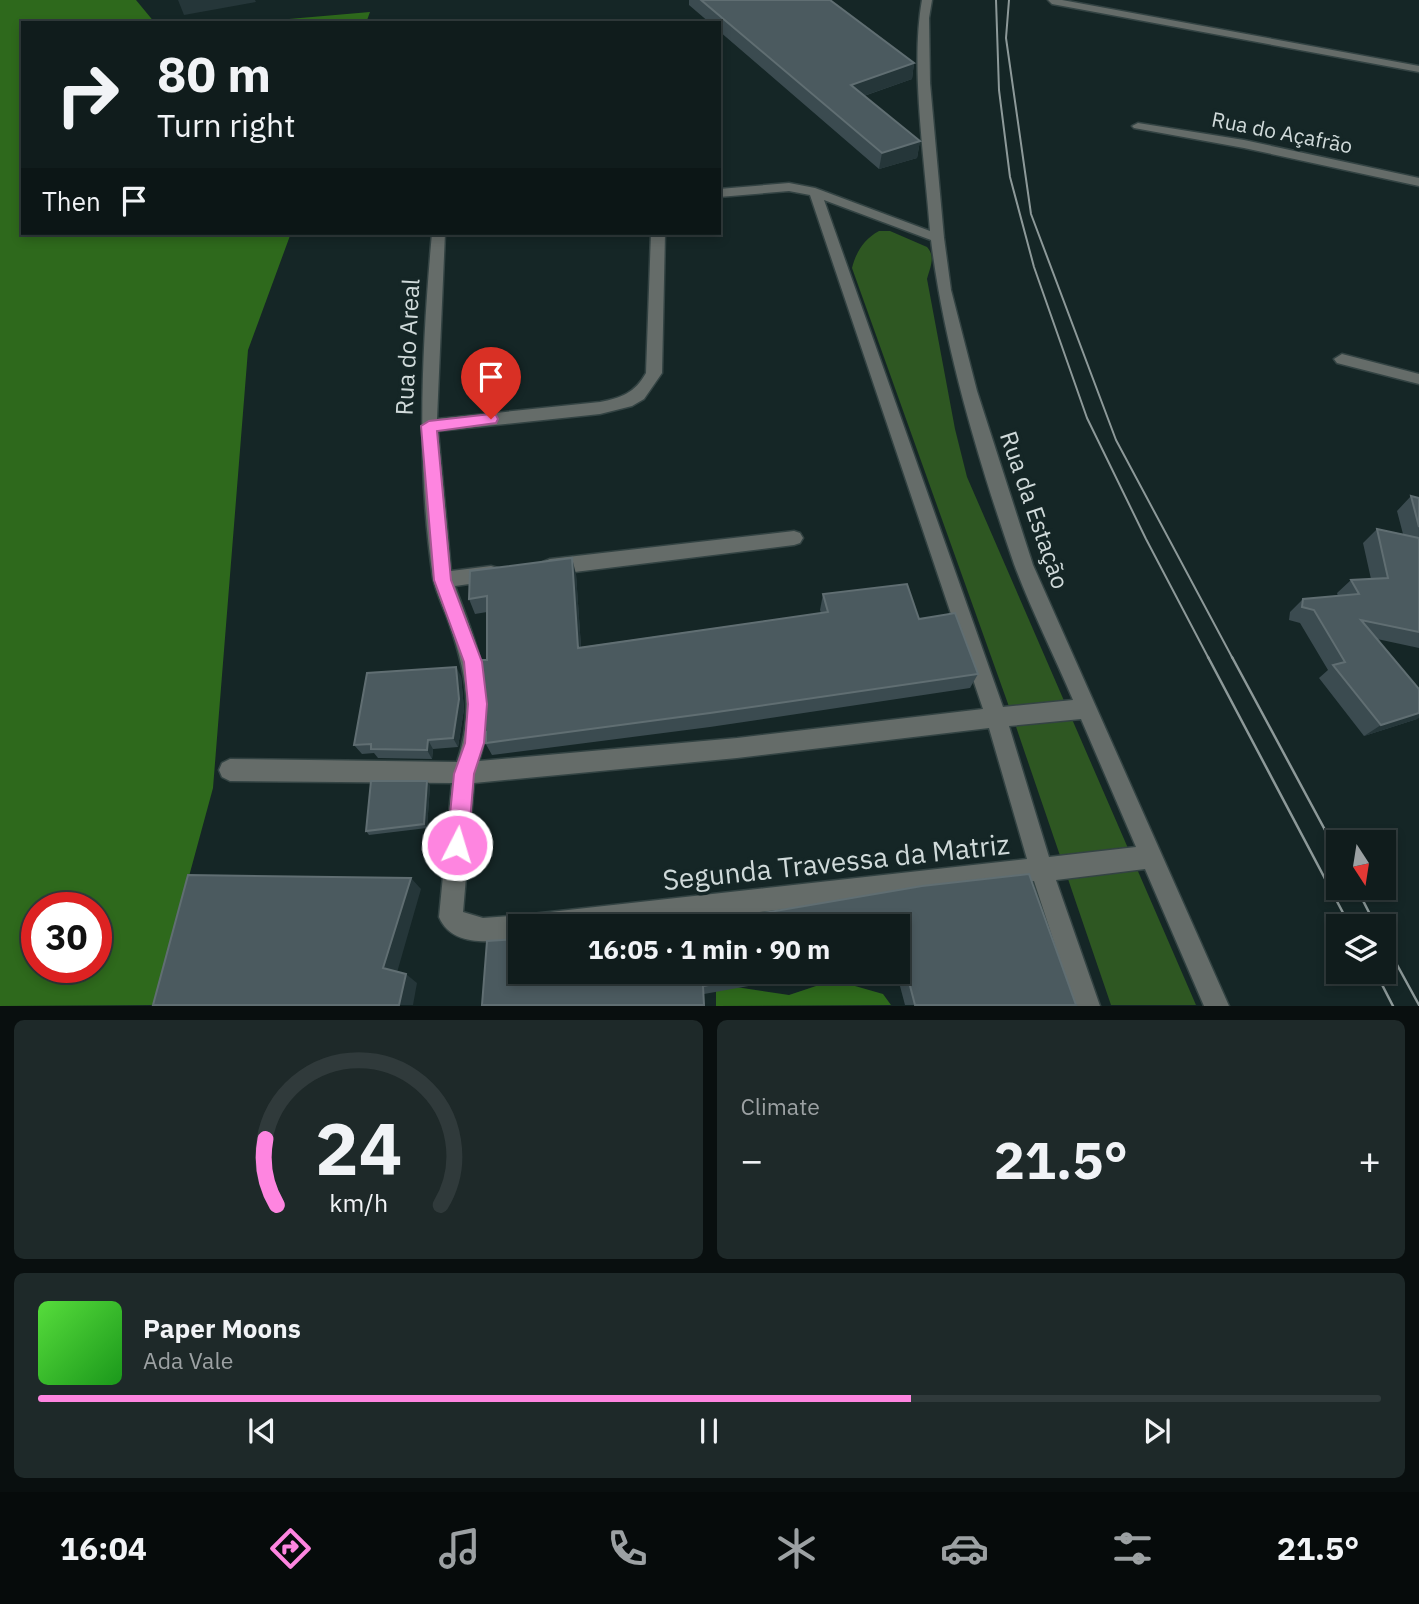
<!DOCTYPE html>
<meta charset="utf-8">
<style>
body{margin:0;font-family:"IBM Plex Sans",sans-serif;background:#1e2929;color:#f1f3f6;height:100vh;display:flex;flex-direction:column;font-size:26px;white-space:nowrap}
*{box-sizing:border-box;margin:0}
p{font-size:23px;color:#9ca1a3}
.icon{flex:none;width:38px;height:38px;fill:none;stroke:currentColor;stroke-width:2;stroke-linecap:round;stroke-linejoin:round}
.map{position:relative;height:1006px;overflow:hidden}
.panel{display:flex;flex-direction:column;gap:14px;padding:14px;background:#090f0f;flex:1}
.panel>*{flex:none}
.guide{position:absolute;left:21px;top:21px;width:700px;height:214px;border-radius:0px;box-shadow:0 4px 10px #0003,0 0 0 2px #303a3b;background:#101c1c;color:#f1f3f6;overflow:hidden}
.needle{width:46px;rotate:168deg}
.tools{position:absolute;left:1326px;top:830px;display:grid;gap:14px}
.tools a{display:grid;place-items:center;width:70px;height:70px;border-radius:0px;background:#101c1c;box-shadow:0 4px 10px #0003,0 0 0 2px #303a3b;font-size:35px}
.speed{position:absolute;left:21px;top:892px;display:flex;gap:14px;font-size:35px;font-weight:700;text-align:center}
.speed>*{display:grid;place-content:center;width:91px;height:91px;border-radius:50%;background:#101c1c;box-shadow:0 4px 10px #0003,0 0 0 2px #303a3b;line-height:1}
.speed .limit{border:10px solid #d22;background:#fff;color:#111}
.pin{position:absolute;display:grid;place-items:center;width:60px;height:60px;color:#fff;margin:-72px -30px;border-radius:50% 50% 50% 0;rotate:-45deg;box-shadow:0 0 7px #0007}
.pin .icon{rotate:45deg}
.me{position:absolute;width:77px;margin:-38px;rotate:5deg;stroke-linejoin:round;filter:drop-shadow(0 0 5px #0008)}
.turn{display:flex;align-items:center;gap:24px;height:147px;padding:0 21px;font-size:32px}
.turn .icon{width:91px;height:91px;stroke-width:2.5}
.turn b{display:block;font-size:49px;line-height:60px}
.then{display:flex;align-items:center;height:66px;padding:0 21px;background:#0003;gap:14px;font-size:26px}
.big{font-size:52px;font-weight:700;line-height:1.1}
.panel .card{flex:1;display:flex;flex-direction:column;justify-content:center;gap:10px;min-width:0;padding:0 24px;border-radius:10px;background:#1e2929}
.panel .dial{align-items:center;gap:0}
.dial svg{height:182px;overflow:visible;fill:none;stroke:#303a3b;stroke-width:7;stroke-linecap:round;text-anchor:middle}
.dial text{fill:#f1f3f6;stroke:none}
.song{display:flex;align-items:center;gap:21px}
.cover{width:84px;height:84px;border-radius:10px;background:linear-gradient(135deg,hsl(110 70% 55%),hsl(120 70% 35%))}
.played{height:7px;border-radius:4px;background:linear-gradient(90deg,#fe85e0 65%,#303a3b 65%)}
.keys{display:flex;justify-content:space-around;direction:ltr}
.heat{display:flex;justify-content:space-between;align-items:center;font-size:38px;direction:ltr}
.panel .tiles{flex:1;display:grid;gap:14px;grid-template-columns:1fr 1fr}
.card:last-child{grid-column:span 2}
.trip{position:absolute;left:508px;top:914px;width:402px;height:70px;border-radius:0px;background:#101c1c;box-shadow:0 4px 10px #0003,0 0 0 2px #303a3b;font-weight:700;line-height:70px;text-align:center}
.menu{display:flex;height:112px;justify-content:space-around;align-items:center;background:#060b0b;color:#9ca1a3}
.menu .icon{width:49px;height:49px}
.menu .on{color:#fe85e0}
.menu b{font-size:32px;color:#f1f3f6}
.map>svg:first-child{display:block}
.green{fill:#2e5722}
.forest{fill:#2e691c;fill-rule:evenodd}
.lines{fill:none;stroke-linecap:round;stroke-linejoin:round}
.minor-casing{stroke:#334343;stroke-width:3}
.minor{fill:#656c69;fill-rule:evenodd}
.tram-far1{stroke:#8d9999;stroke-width:2}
.tram{stroke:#8d9999;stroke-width:2.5}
.wall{fill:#3b4b50}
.shaded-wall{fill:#253639}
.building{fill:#4b5a5f;stroke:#606e72;stroke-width:2}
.route{fill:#fe85e0;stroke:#a55692;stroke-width:2}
.labels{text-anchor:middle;stroke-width:7;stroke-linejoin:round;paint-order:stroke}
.far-street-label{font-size:21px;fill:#d0dada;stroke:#152626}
.street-label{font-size:24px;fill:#d0dada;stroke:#152626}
.near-street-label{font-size:28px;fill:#d0dada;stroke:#152626}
</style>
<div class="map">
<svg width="1419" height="1006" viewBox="0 0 1419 1006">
<rect width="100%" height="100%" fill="#152626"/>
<path class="green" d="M879,231H890L927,247C936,257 930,267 927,279L955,429L967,477L1196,1005H1111L1012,715L852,268C856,252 864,239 879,231Z"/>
<path class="forest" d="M0,0H136L155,23H23V233H291L248,350L213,788L154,1005L0,1006ZM37,908H96V968H37Z
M370,12L366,23H243Z
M834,980L883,994L891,1005L716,1006V984L789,995Z"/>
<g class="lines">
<defs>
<path id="minor" d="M922,0H932L929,18L930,83L944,238L951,290L977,391L1033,565L1229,1006H1204L1145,869L1056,880L1100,1006H1075L1034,881L636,926H520V938C493,942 452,948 439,917L452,783L230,781L222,777L219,770L222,763L230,759L457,762C474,712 466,672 449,623C444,608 436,593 433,578C416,466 422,345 432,233H445L437,419L600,402C621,398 635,393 646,373L651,233H665L662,373L644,399L632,406L600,414L438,431L451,571L491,566L498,568L500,574L498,580L455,586C477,647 500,696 479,761L737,738L983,709L810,195L789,191L719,197V189L789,183L815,188L930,231C925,161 910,67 922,0ZM824,200L931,240C944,347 979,462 1014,564C1031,610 1054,655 1073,700L1003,707ZM1081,719L1136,847L1049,857L1009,726ZM989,728L1027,859L523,915L483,918L463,912L474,783L737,758Z
M1048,0H1062L1419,66V72L1052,4Z
M1138,123L1244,140L1419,178V186L1244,148L1134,128L1132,126Z
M1342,354L1419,374V384L1337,363L1334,359Z
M794,531L800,533L803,538L800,543L794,545L550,575L543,572L541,567L543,562L550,559Z"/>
</defs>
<use href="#minor" class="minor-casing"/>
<use href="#minor" class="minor"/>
<path class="tram-far1" d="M996,0L999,90L1010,177L1034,267L1087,418L1146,539L1209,659
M1009,0L1006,38L1031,214L1116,440L1233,659"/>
<path class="tram" d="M1208,657L1350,926
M1232,657L1339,856
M1356,887L1376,926
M1384,941L1419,1005
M1375,971L1393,1006"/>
</g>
<path class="wall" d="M689,0H830L914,63L912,79L864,96L920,141L917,158L879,169L719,31V23H710L689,5Z
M1411,496L1419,498V648L1377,639L1417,719L1364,736L1319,678L1328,670L1300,623L1289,620L1290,612L1303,599L1338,596L1337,593L1351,580L1371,579L1363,543L1377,529L1403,534L1397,511Z
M576,574L581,647L821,613L820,610L823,594L919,619L978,674L970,688L710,727L492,755L479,732L484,701L487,660V612L475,614L469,599Z
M461,676L464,709L458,747L433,749L432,759L378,758L374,753L362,754L354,745Z
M430,785L427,828L369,835L366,831Z
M922,886L1076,1005H905L896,971H898V926H717V921Z
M520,971H832L704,994Z"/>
<path class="shaded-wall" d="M178,0H255L256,2L184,15Z
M914,63L912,79L849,101L851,85Z
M920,141L917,158L879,169L882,153Z
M572,558L576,574L582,662L578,648Z
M456,667L461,676L464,709L458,747L453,738Z
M1419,713V718L1417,719L1364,736L1381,725Z
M428,740L433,749L432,759L427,750Z
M427,781L430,785L427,828L424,824Z
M411,878L421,889L396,976L383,968Z
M406,974L417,983L413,1005H399Z"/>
<path class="building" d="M701,0H830L914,63L851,85L920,141L882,153Z
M1411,496L1419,498V527Z
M1377,529L1419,538V632L1361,620L1419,689V713L1381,725L1333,665L1345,662L1314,610L1302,607L1303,599L1359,594L1351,580L1388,578Z
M572,558L578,648L828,612L823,594L907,584L919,619L955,613L978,674L710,713L486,743V732H479L484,701L480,660H487V596L469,599L470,571Z
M456,667L459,699L453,738L428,740L427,750L371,749V744L354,745L367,673Z
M371,781H427L424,824L366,831Z
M1029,874L1076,1005H915L901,951L898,952V926H718L717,921L922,886Z
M188,875L411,878L383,968L406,974L399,1005H153Z
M520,939V971H788L703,986L704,1005H482L487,941Z"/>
<path class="route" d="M491,414L496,415L498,419L496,423L437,431L451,580L482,662L487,704L484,743L474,774L468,845L465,852L457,855L450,852L447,845L454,774L465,743L468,704L464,662L434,580L421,426L429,421Z"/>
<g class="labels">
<g class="far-street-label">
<text transform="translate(1282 133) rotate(11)" y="7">Rua do Açafrão</text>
</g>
<g class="street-label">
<text transform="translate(408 347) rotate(-87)" y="8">Rua do Areal</text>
<text transform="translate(1034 510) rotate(71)" y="8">Rua da Estação</text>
</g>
<g class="near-street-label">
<text transform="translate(836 862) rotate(-6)" y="10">Segunda Travessa da Matriz</text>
</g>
</g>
</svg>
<div class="tools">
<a><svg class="needle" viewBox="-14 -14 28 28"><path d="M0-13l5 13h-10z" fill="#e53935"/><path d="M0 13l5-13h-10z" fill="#9ca1a3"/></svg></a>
<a><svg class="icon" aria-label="layers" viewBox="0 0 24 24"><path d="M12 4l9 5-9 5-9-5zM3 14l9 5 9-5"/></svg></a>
</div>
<div class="speed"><div class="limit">30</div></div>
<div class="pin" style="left:491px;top:419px;background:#d93025"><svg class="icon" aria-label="arrive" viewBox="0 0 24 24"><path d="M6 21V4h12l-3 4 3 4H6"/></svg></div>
<svg class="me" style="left:457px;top:845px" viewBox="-20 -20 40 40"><circle r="17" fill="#fe85e0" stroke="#fff" stroke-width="3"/><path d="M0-11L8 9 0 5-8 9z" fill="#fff"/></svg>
<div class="trip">16:05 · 1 min · 90 m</div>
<div class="guide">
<div class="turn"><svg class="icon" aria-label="right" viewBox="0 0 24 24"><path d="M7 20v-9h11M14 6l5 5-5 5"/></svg><div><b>80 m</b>Turn right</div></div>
<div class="then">Then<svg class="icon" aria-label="arrive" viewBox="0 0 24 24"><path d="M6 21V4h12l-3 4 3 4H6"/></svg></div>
</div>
</div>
<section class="panel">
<div class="tiles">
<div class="card dial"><svg viewBox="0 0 100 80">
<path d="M14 69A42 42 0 1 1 86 69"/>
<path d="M14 69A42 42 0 0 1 9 40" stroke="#fe85e0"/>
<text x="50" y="56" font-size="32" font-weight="700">24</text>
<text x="50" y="72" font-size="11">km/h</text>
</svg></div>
<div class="card"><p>Climate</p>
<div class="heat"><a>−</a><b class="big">21.5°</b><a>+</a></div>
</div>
<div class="card">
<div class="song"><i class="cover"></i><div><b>Paper Moons</b><p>Ada Vale</p></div></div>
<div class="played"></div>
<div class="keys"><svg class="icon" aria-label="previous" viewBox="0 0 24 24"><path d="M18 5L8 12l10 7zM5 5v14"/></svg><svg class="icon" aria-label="pause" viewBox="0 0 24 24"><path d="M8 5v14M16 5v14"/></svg><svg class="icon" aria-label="next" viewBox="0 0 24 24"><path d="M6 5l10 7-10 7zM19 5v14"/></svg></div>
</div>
</div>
</section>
<nav class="menu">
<b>16:04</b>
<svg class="icon on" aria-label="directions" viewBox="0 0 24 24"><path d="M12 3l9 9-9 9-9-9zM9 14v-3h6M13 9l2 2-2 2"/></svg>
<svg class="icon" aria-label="music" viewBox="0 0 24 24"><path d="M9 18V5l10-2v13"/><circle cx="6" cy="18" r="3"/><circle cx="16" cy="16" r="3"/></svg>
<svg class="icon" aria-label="phone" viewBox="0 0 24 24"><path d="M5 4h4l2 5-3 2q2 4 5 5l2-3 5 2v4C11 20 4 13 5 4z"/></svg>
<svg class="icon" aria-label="climate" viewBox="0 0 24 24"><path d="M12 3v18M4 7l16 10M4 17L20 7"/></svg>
<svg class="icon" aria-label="car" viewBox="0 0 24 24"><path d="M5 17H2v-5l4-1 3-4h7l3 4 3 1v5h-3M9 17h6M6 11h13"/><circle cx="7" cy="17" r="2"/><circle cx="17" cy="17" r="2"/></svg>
<svg class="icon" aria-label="filters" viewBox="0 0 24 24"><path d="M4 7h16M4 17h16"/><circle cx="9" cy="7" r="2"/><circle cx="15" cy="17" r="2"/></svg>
<b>21.5°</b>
</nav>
